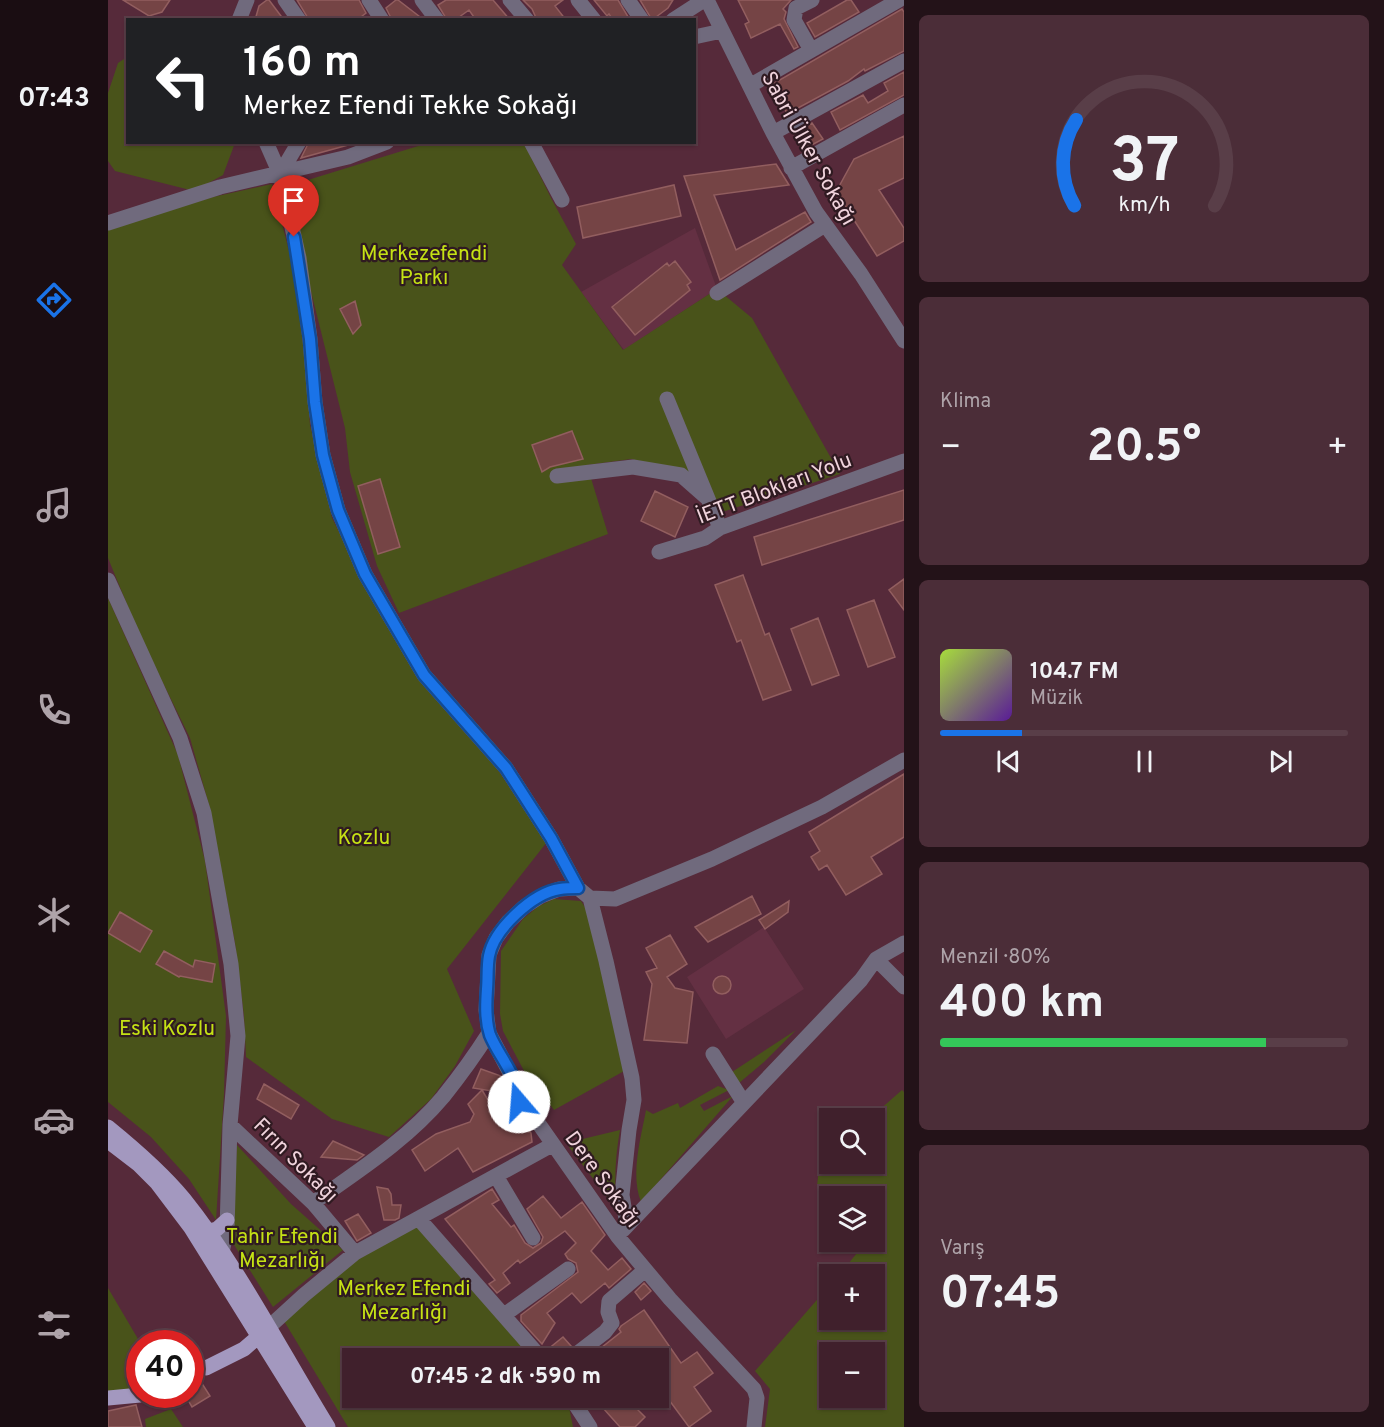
<!DOCTYPE html>
<html lang="tr">
<meta charset="utf-8">
<style>
body{margin:0;font-family:Overpass,sans-serif;background:#4b2d38;color:#f1f3f6;height:100vh;display:flex;flex-direction:column;font-size:22px;white-space:nowrap}
*{box-sizing:border-box;margin:0}
p{font-size:20px;color:#aea3a9}
.icon{flex:none;width:33px;height:33px;fill:none;stroke:currentColor;stroke-width:2;stroke-linecap:round;stroke-linejoin:round}
.map{position:relative;flex:1;overflow:hidden}
.panel{display:flex;flex-direction:column;gap:15px;padding:15px;background:#231218;width:480px}
.panel>*{flex:none}
.top-card{position:absolute;left:18px;top:18px;width:570px;height:126px;border-radius:0px;box-shadow:0 2px 4px #0004,0 0 0 2px #593e48;background:#202124;color:#fff;overflow:hidden}
.controls{position:absolute;left:711px;top:1108px;display:grid;gap:12px}
.controls a{display:grid;place-items:center;width:66px;height:66px;border-radius:0px;background:#40202c;box-shadow:0 2px 4px #0004,0 0 0 2px #593e48;font-size:30px}
.speed{position:absolute;left:18px;top:1330px;display:flex;gap:12px;font-size:30px;font-weight:700;text-align:center}
.speed>*{display:grid;place-content:center;width:78px;height:78px;border-radius:50%;background:#40202c;box-shadow:0 2px 4px #0004,0 0 0 2px #593e48;line-height:1}
.speed .limit{border:9px solid #d22;background:#fff;color:#111}
.pin{position:absolute;display:grid;place-items:center;width:51px;height:51px;color:#fff;margin:-62px -26px;border-radius:50% 50% 50% 0;rotate:-45deg;box-shadow:0 0 6px #0007}
.pin .icon{rotate:45deg}
.me{position:absolute;width:66px;margin:-33px;rotate:342deg;stroke-linejoin:round;filter:drop-shadow(0 0 4px #0008)}
.turn{display:flex;align-items:center;gap:21px;height:126px;padding:0 18px;font-size:27px}
.turn .icon{width:78px;height:78px;stroke-width:2.5}
.turn b{display:block;font-size:42px;line-height:51px}
.big{font-size:45px;font-weight:700;line-height:1.1}
.panel .widget{flex:1;display:flex;flex-direction:column;justify-content:center;gap:9px;min-width:0;padding:0 21px;border-radius:9px;background:#4b2d38}
.panel .dial{align-items:center;gap:0}
.dial svg{height:156px;overflow:visible;fill:none;stroke:#593e48;stroke-width:7;stroke-linecap:round;text-anchor:middle}
.dial text{fill:#f1f3f6;stroke:none}
.song{display:flex;align-items:center;gap:18px}
.cover{width:72px;height:72px;border-radius:9px;background:linear-gradient(135deg,hsl(80 70% 55%),hsl(270 70% 35%))}
.played{height:6px;border-radius:3px;background:linear-gradient(90deg,#1a73e8 20%,#593e48 20%)}
.keys{display:flex;justify-content:space-around;direction:ltr}
.heat{display:flex;justify-content:space-between;align-items:center;font-size:33px;direction:ltr}
.charge{height:9px;border-radius:4px;background:linear-gradient(90deg,#34c759 80%,#593e48 0)}
.trip{position:absolute;left:234px;top:1348px;width:327px;height:60px;border-radius:0px;background:#40202c;box-shadow:0 2px 4px #0004,0 0 0 2px #593e48;font-weight:700;line-height:60px;text-align:center}
main{display:flex;flex:1;min-height:0}
.dock{display:flex;flex-direction:column;width:108px;justify-content:space-around;align-items:center;background:#1a0d12;color:#aea3a9}
.dock .icon{width:42px;height:42px}
.dock .selected{color:#1a73e8}
.dock b{font-size:27px;color:#f1f3f6}
.map>svg:first-child{display:block}
.built{fill:#643043}
.green{fill:#49531a;fill-rule:evenodd}
.building{fill:#754445;stroke:#925e5f;stroke-width:1.5}
.lines{fill:none;stroke-linecap:round;stroke-linejoin:round}
.minor{stroke:#706a7d;stroke-width:15}
.major{stroke:#a398bf;stroke-width:15}
.route-casing{stroke:#114b97;stroke-width:15}
.route{stroke:#1a73e8;stroke-width:10}
.labels{text-anchor:middle;stroke-width:4.5;stroke-linejoin:round;paint-order:stroke}
.street-label{font-size:21px;fill:#f1d4dd;stroke:#2f1a21}
.park-label{font-size:21px;fill:#c5e115;stroke:#2f1a21}
</style>
<main>
<nav class="dock">
<b>07:43</b>
<svg class="icon selected" aria-label="directions" viewBox="0 0 24 24"><path d="M12 3l9 9-9 9-9-9zM9 14v-3h6M13 9l2 2-2 2"/></svg>
<svg class="icon" aria-label="music" viewBox="0 0 24 24"><path d="M9 18V5l10-2v13"/><circle cx="6" cy="18" r="3"/><circle cx="16" cy="16" r="3"/></svg>
<svg class="icon" aria-label="phone" viewBox="0 0 24 24"><path d="M5 4h4l2 5-3 2q2 4 5 5l2-3 5 2v4C11 20 4 13 5 4z"/></svg>
<svg class="icon" aria-label="climate" viewBox="0 0 24 24"><path d="M12 3v18M4 7l16 10M4 17L20 7"/></svg>
<svg class="icon" aria-label="car" viewBox="0 0 24 24"><path d="M5 17H2v-5l4-1 3-4h7l3 4 3 1v5h-3M9 17h6M6 11h13"/><circle cx="7" cy="17" r="2"/><circle cx="17" cy="17" r="2"/></svg>
<svg class="icon" aria-label="filters" viewBox="0 0 24 24"><path d="M4 7h16M4 17h16"/><circle cx="9" cy="7" r="2"/><circle cx="15" cy="17" r="2"/></svg>
</nav>
<div class="map">
<svg width="796" height="1427" viewBox="0 0 796 1427">
<rect width="100%" height="100%" fill="#562a3a"/>
<path class="built" d="M587,228L609,289L516,350L473,292Z
M656,927L696,989L618,1039L579,977Z"/>
<path class="green" d="M19,57L20,142L127,143L115,175L86,191L7,171L0,161V93L10,63Z
M320,143H416L443,198L468,244L454,265L515,350L609,289L644,318L732,474L611,513L579,472L523,459L479,465L500,534L291,613L269,566L242,472L237,428L177,187Z
M164,184L184,263L196,350L202,425L224,518L255,580L390,770L439,842L339,969L366,1031L347,1066L323,1099L281,1137L224,1119L138,1057L136,1016L127,943L101,805L82,738L32,636L0,558V229L105,197Z
M0,598L70,755L97,861L118,1016L116,1094L108,1220L81,1179L43,1137L0,1102Z
M446,899L473,901L480,912L518,1070L446,1110L430,1089L425,1088L395,1031L392,1014L393,951L415,919L431,906Z
M688,1030L656,1062L631,1083L624,1072Z
M610,1086L621,1090L592,1105L596,1111L625,1096L533,1202C522,1174 533,1138 538,1110L545,1114L570,1103L572,1108Z
M794,1090L796,1092V1427H657L662,1389L647,1371L721,1286L722,1320H766V1275H731L758,1242H766V1197H722L721,1200L709,1186L712,1160L721,1153L722,1164H766V1119H761ZM722,1353H766V1398H722Z
M512,1130C507,1158 506,1182 509,1210L461,1147L462,1142Z
M129,1145L183,1204L235,1250L165,1307L123,1240Z
M308,1226L428,1359H244V1398H458L460,1402L465,1427H240L176,1321L248,1259Z
M0,1288L33,1344H32L31,1389L0,1392Z
M63,1409L75,1427H38L37,1419Z"/>
<path class="building" d="M15,0H62L54,12L41,16Z
M159,0H161L176,20H147L151,6Z
M189,0H251L258,13L249,20H201Z
M288,0H290L316,20H284L278,8Z
M338,0H385L402,20H368L361,10L347,20H339L330,5Z
M415,0H455L447,6L458,20H429L424,9Z
M486,0H510L522,20H505L501,14L499,16Z
M532,0H565L560,8L544,20Z
M630,0H683L675,9L678,12L676,19L690,47L686,49L672,24L643,38L637,24L641,22Z
M739,0H743L751,12L707,37L699,23Z
M794,9L796,12V51L757,71L756,69L740,81L679,114L671,95L668,96L663,85Z
M796,72V95L732,130L723,112L755,95L760,103L780,91L776,83Z
M704,123L715,139L698,148L688,132Z
M796,136V178L771,190L796,228V241L769,256L728,192L746,159Z
M201,142H251L193,158Z
M668,164L681,185L606,195L628,250L697,212L703,222L612,280L576,176Z
M566,185L573,216L475,238L469,207Z
M567,261L583,282L579,285L582,290L527,335L504,307L559,263L561,266Z
M247,301L253,325L245,334L232,309Z
M464,431L475,459L442,467L434,472L424,445Z
M272,479L292,547L270,554L250,486Z
M796,490V520L654,565L646,537Z
M547,491L580,507L567,537L533,521Z
M635,575L657,635L661,633L683,690L655,700L633,640L629,642L607,585Z
M796,579V610L781,590Z
M766,600L787,657L760,667L739,610Z
M710,618L731,675L704,685L683,629Z
M796,774V837L763,857L774,874L738,895L719,865L711,870L703,857L712,851L701,832Z
M644,896L653,914L600,942L587,927Z
M681,901L680,912L657,929L651,920Z
M12,912L44,931L32,952L0,933Z
M562,935L579,964L559,977L567,988L585,992L579,1043L536,1040L544,984L538,972L549,968L538,948Z
M56,951L85,967L87,960L107,964L104,982L72,976L71,977L48,964Z
M605 985a9 9 0 1 1 18 0a9 9 0 1 1-18 0Z
M373,1069L393,1076L394,1079L390,1092L365,1088Z
M156,1084L191,1105L183,1119L149,1099Z
M374,1090L398,1130L416,1123L423,1133L424,1142L365,1172L350,1148L317,1171L304,1150L328,1134L362,1122L366,1114L360,1104Z
M225,1141L256,1155L249,1160L213,1157Z
M269,1187L280,1189L283,1194L284,1205H293L291,1218L287,1220H276Z
M384,1189L391,1200L384,1204L403,1227L406,1225L417,1243L425,1248L433,1243L435,1237L419,1209L435,1196L453,1218L474,1202L497,1235L483,1251L500,1270L514,1258L523,1269L501,1288L497,1283L473,1303L464,1293L439,1313L447,1323L434,1344L413,1321V1315L470,1272L468,1263L460,1259L457,1254L468,1243L457,1231L412,1263L410,1260L395,1273L402,1283L389,1293L381,1284L387,1280L337,1219Z
M250,1214L263,1233L249,1241L237,1221Z
M536,1283L543,1291L533,1300L527,1292Z
M536,1310L573,1363L589,1352L605,1373L586,1387L603,1411L581,1427L550,1385V1359H479L513,1332L511,1329L513,1326Z
M455,1337L463,1346L456,1352L452,1359H444L439,1350Z
M93,1382L102,1396L84,1407L77,1395H82V1389Z
M486,1398H512L518,1404L521,1401L537,1417L527,1427H512Z
M28,1405L34,1427H0V1411Z"/>
<g class="lines">
<path class="minor" d="M177,0L191,20
M261,0L274,20
M314,0L329,20
M402,0L419,20
M470,0L486,20
M520,0L534,20
M599,0L665,133L708,212L753,274L796,341
M131,20L139,0
M565,20L596,0
M586,37L614,31
M703,50L686,20L688,8L704,0
M643,85L791,0
M665,133L796,61
M158,142L172,174L191,258L202,339L207,402L215,455L230,510L257,574L316,675L398,768L443,838L470,888L482,898L498,961L524,1078L526,1100L521,1130L514,1195L519,1225
M423,142L454,200
M683,168L796,105
M172,174L191,142
M0,223L112,187L240,157L279,142
M609,293L717,225
M559,399L612,528
M449,476L525,467L573,475L598,497
M551,552L597,538L612,528L796,461
M0,580L72,738L96,813L123,964L130,1036L122,1125L119,1230L114,1252
M470,888L451,889L433,896L416,907L400,922L388,938L381,955L378,1010L381,1033L411,1090L425,1099L428,1106L426,1117L510,1237L562,1299L646,1389L649,1398L646,1427
M482,898L507,899L604,859L714,807L796,760
M768,959L796,987
M605,1054L636,1103
M411,1090L414,1110L426,1117
M122,1125L205,1203L247,1253
M388,1176L425,1238
M205,1203C250,1171 299,1140 335,1097C351,1077 367,1055 381,1033
M311,1219L434,1359
M515,1230L753,980L768,959L796,943
M396,1315L460,1269
M161,1327L196,1295L247,1253L444,1145
M462,1359L497,1332L504,1323L500,1312L501,1301L537,1270
M463,1398L482,1427"/>
<path class="major" d="M0,1127C27,1149 54,1172 76,1199C132,1269 173,1351 220,1427
M0,1141L30,1164L49,1183L83,1228L207,1427
M99,1232L109,1229L119,1220
M98,1368L136,1349L159,1329
M82,1377L88,1374
M0,1398L32,1395"/>
</g>
<g class="lines">
<defs>
<path id="route" d="M186,237L202,339L207,402L215,455L230,510L257,574L316,675L398,768L443,838L470,888C464,888 458,888 452,889C425,893 386,929 381,956C379,966 380,978 379,989C378,1003 377,1020 382,1035C391,1057 411,1077 411,1102"/>
</defs>
<use href="#route" class="route-casing"/>
<use href="#route" class="route"/>
</g>
<g class="labels">
<g class="street-label">
<text transform="translate(701 148) rotate(61)" y="7">Sabri Ülker Sokağı</text>
<text transform="translate(666 488) rotate(-21)" y="7">İETT Blokları Yolu</text>
<text transform="translate(188 1160) rotate(45)" y="7">Fırın Sokağı</text>
<text transform="translate(495 1179) rotate(54)" y="7">Dere Sokağı</text>
</g>
<g class="park-label">
<text x="316" y="260">Merkezefendi<tspan x="316" dy="24">Parkı</tspan></text>
<text x="256" y="844">Kozlu</text>
<text x="59" y="1035">Eski Kozlu</text>
<text x="174" y="1243">Tahir Efendi<tspan x="174" dy="24">Mezarlığı</tspan></text>
<text x="296" y="1295">Merkez Efendi<tspan x="296" dy="24">Mezarlığı</tspan></text>
</g>
</g>
</svg>
<div class="controls">
<a><svg class="icon" aria-label="search" viewBox="0 0 24 24"><circle cx="10" cy="10" r="6"/><path d="M15 15l6 6"/></svg></a>
<a><svg class="icon" aria-label="layers" viewBox="0 0 24 24"><path d="M12 4l9 5-9 5-9-5zM3 14l9 5 9-5"/></svg></a>
<a>+</a>
<a>−</a>
</div>
<div class="speed"><div class="limit">40</div></div>
<div class="pin" style="left:186px;top:237px;background:#d93025"><svg class="icon" aria-label="arrive" viewBox="0 0 24 24"><path d="M6 21V4h12l-3 4 3 4H6"/></svg></div>
<svg class="me" style="left:411px;top:1102px" viewBox="-20 -20 40 40"><circle r="19" fill="#fff"/><path d="M0-13L10 11 0 6-10 11z" fill="#1a73e8"/></svg>
<div class="trip">07:45 · 2 dk · 590 m</div>
<div class="top-card">
<div class="turn"><svg class="icon" aria-label="left" viewBox="0 0 24 24"><path d="M17 20v-9H6M10 6l-5 5 5 5"/></svg><div><b>160 m</b>Merkez Efendi Tekke Sokağı</div></div>
</div>
</div>
<section class="panel">
<div class="widget dial"><svg viewBox="0 0 100 80">
<path d="M14 69A42 42 0 1 1 86 69"/>
<path d="M14 69A42 42 0 0 1 15 25" stroke="#1a73e8"/>
<text x="50" y="56" font-size="32" font-weight="700">37</text>
<text x="50" y="72" font-size="11">km/h</text>
</svg></div>
<div class="widget"><p>Klima</p>
<div class="heat"><a>−</a><b class="big">20.5°</b><a>+</a></div>
</div>
<div class="widget">
<div class="song"><i class="cover"></i><div><b>104.7 FM</b><p>Müzik</p></div></div>
<div class="played"></div>
<div class="keys"><svg class="icon" aria-label="previous" viewBox="0 0 24 24"><path d="M18 5L8 12l10 7zM5 5v14"/></svg><svg class="icon" aria-label="pause" viewBox="0 0 24 24"><path d="M8 5v14M16 5v14"/></svg><svg class="icon" aria-label="next" viewBox="0 0 24 24"><path d="M6 5l10 7-10 7zM19 5v14"/></svg></div>
</div>
<div class="widget"><p>Menzil · 80%</p><b class="big">400 km</b><div class="charge"></div></div>
<div class="widget"><p>Varış</p><b class="big">07:45</b></div>
</section>
</main>
